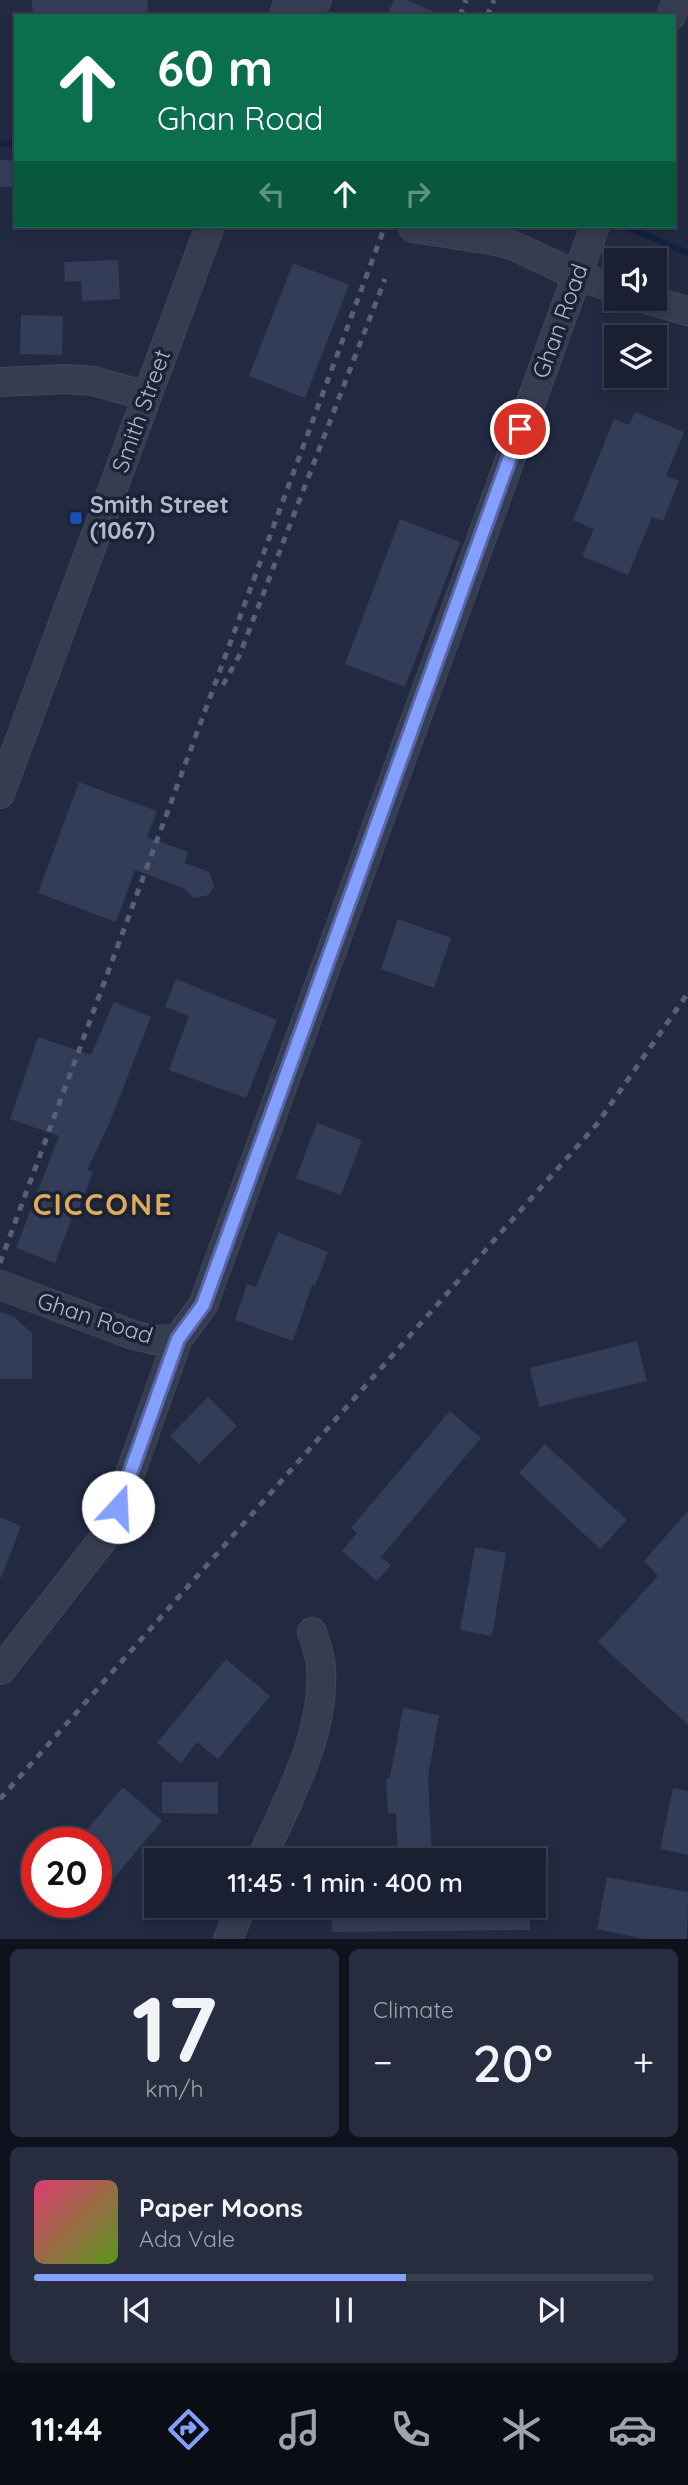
<!DOCTYPE html>
<meta charset="utf-8">
<style>
body{margin:0;font-family:Quicksand,sans-serif;background:#272d3e;color:#f1f3f6;height:100vh;display:flex;flex-direction:column;font-size:26px;white-space:nowrap}
*{box-sizing:border-box;margin:0}
p{font-size:23px;color:#9fa3ac}
.icon{flex:none;width:38px;height:38px;fill:none;stroke:currentColor;stroke-width:2;stroke-linecap:round;stroke-linejoin:round}
.map{position:relative;height:1939px;overflow:hidden}
.sheet{display:flex;flex-direction:column;gap:10px;padding:10px;background:#0e121c;flex:1}
.sheet>*{flex:none}
.guide{position:absolute;left:14px;top:14px;width:662px;height:214px;border-radius:0px;box-shadow:0 4px 10px #0003,0 0 0 2px #383e4d;background:#0b6e4f;color:#fff;overflow:hidden}
.tools{position:absolute;left:604px;top:248px;display:grid;gap:14px}
.tools a{display:grid;place-items:center;width:63px;height:63px;border-radius:0px;background:#1a2032;box-shadow:0 4px 10px #0003,0 0 0 2px #383e4d;font-size:35px}
.speed{position:absolute;left:21px;top:1827px;display:flex;gap:14px;font-size:35px;font-weight:700;text-align:center}
.speed>*{display:grid;place-content:center;width:91px;height:91px;border-radius:50%;background:#1a2032;box-shadow:0 4px 10px #0003,0 0 0 2px #383e4d;line-height:1}
.speed .limit{border:10px solid #d22;background:#fff;color:#111}
.pin{position:absolute;display:grid;place-items:center;width:60px;height:60px;color:#fff;margin:-30px;border:4px solid #fff;border-radius:50%;box-shadow:0 2px 7px #0007}
.me{position:absolute;width:77px;margin:-38px;rotate:20deg;stroke-linejoin:round;filter:drop-shadow(0 0 5px #0008)}
.turn{display:flex;align-items:center;gap:24px;height:147px;padding:0 28px;font-size:32px}
.turn .icon{width:91px;height:91px;stroke-width:2.5}
.turn b{display:block;font-size:49px;line-height:60px}
.lanes{display:flex;align-items:center;height:66px;padding:0 28px;background:#0003;justify-content:center;gap:35px;direction:ltr}
.lanes .off{opacity:.35}
.big{font-size:52px;font-weight:600;line-height:1.1}
.sheet .card{flex:1;display:flex;flex-direction:column;justify-content:center;gap:10px;min-width:0;padding:0 24px;border-radius:10px;background:#272d3e}
.sheet .dial{align-items:center;gap:0}
.dial b{font-size:91px;line-height:1}
.song{display:flex;align-items:center;gap:21px}
.cover{width:84px;height:84px;border-radius:10px;background:linear-gradient(135deg,hsl(340 70% 55%),hsl(90 70% 35%))}
.played{height:7px;border-radius:4px;background:linear-gradient(90deg,#859fff 60%,#383e4d 60%)}
.keys{display:flex;justify-content:space-around;direction:ltr}
.heat{display:flex;justify-content:space-between;align-items:center;font-size:38px;direction:ltr}
.sheet .tiles{flex:1;display:grid;gap:10px;grid-template-columns:1fr 1fr}
.card:last-child{grid-column:span 2}
.trip{position:absolute;left:144px;top:1848px;width:402px;height:70px;border-radius:0px;background:#1a2032;box-shadow:0 4px 10px #0003,0 0 0 2px #383e4d;font-weight:600;line-height:70px;text-align:center}
.tabs{display:flex;height:112px;justify-content:space-around;align-items:center;background:#0a0d14;color:#9fa3ac}
.tabs .icon{width:49px;height:49px}
.tabs .on{color:#859fff}
.tabs b{font-size:32px;color:#f1f3f6}
.map>svg:first-child{display:block}
.lines{fill:none;stroke-linecap:round;stroke-linejoin:round}
.stream{stroke:#141f41;stroke-width:6}
.building{fill:#343d58}
.minor-casing{stroke:#40465a;stroke-width:30}
.minor{stroke:#373d51;stroke-width:28}
.rail{stroke:#586078;stroke-width:5;stroke-dasharray:7 7;stroke-linecap:butt}
.route-casing{stroke:#5667a6;stroke-width:18}
.route{stroke:#859fff;stroke-width:12}
.transit-dot{fill:#1a4fb4;stroke:#1c2236;stroke-width:2.5}
.labels{text-anchor:middle;stroke-width:7;stroke-linejoin:round;paint-order:stroke}
.street-label{font-size:23px;fill:#b3b8cc;stroke:#1c2236}
.poi-label{font-size:23px;font-weight:bold;fill:#b3b8cc;stroke:#1c2236;text-anchor:start}
.district-label{font-size:30px;font-weight:bold;letter-spacing:2px;fill:#dfab5a;stroke:#1c2236}
</style>
<div class="map">
<svg width="688" height="1939" viewBox="0 0 688 1939">
<rect width="100%" height="100%" fill="#222a42"/>
<g class="lines">
<path class="stream" d="M0,144L16,143
M624,226L688,253"/>
</g>
<path class="building" d="M32,0H147L148,16H33Z
M394,0H407L444,16H387Z
M0,160H16V187H0Z
M118,260L120,299L82,301L81,281L65,282L64,262Z
M293,263L349,285L305,398L249,376Z
M21,315L63,316L62,355L20,354Z
M635,412L684,432L666,476L679,481L663,521L652,517L628,575L582,556L594,529L573,520L614,419L629,425Z
M400,519L460,542L405,687L345,664Z
M79,782L157,811L147,837L188,852L185,863L209,872L214,886L209,895L194,898L184,888L135,870L116,922L38,893Z
M398,919L451,938L434,988L381,969Z
M176,979L277,1020L246,1098L169,1070L189,1016L165,1007Z
M114,1002L151,1017L109,1124L87,1170L93,1172L78,1211L75,1210L55,1263L16,1248L59,1136L10,1119L38,1037L91,1055Z
M317,1123L362,1140L341,1195L296,1178Z
M278,1232L328,1252L315,1286L312,1285L293,1341L235,1320L247,1284L256,1287Z
M0,1312L14,1317L32,1333V1379H0Z
M637,1341L647,1381L539,1407L530,1368Z
M208,1397L237,1426L199,1464L170,1436Z
M450,1411L481,1438L381,1557L391,1565L377,1581L342,1551L357,1533L351,1528Z
M545,1444L627,1520L600,1549L519,1473Z
M688,1511V1725L598,1642L658,1576L644,1561Z
M0,1517L21,1526L1,1578L0,1577Z
M475,1547L506,1553L492,1636L460,1630Z
M226,1659L270,1696L218,1759L197,1742L181,1763L157,1743Z
M403,1708L439,1715L428,1777L432,1860H398L396,1813H388L386,1779L390,1778Z
M162,1782H218V1814L162,1813Z
M123,1787L162,1821L113,1879L96,1864V1843H76Z
M673,1788L688,1791V1855L660,1849Z
M607,1877L688,1892L687,1939H645L597,1929Z
M331,1906H530V1930L332,1932Z"/>
<g class="lines">
<defs>
<path id="minor" d="M284,16L288,0
M304,16L317,0
M671,16L677,0
M413,228L491,240L512,245L576,275L616,289
M646,299L688,311
M0,382L67,379L93,381L147,396
M0,794L210,226
M0,1285L133,1335L154,1340L178,1339L203,1305L595,226
M1,1670L110,1530L178,1339
M261,1860C287,1801 325,1736 321,1669C321,1657 316,1644 312,1632
M228,1939L242,1906"/>
</defs>
<use href="#minor" class="minor-casing"/>
<use href="#minor" class="minor"/>
<path class="rail" d="M460,16L466,0
M487,16L494,0
M223,685L240,654L385,279
M0,1263L385,226
M0,1799L597,1124L688,993"/>
</g>
<g class="lines">
<defs>
<path id="route" d="M118,1507L178,1339L203,1305L520,429"/>
</defs>
<use href="#route" class="route-casing"/>
<use href="#route" class="route"/>
</g>
<rect class="transit-dot" x="69" y="511" width="14" height="14" rx="3.5"/>
<g class="labels">
<g class="street-label">
<text transform="translate(560 321) rotate(-70)" y="8">Ghan Road</text>
<text transform="translate(141 411) rotate(-70)" y="8">Smith Street</text>
<text transform="translate(95 1318) rotate(18)" y="8">Ghan Road</text>
</g>
<g class="poi-label">
<text x="90" y="513">Smith Street<tspan x="90" dy="26">(1067)</tspan></text>
</g>
<g class="district-label">
<text x="103" y="1215">CICCONE</text>
</g>
</g>
</svg>
<div class="tools">
<a><svg class="icon" aria-label="sound" viewBox="0 0 24 24"><path d="M4 9h4l5-4v14l-5-4H4zM17 9q2 3 0 6"/></svg></a>
<a><svg class="icon" aria-label="layers" viewBox="0 0 24 24"><path d="M12 4l9 5-9 5-9-5zM3 14l9 5 9-5"/></svg></a>
</div>
<div class="speed"><div class="limit">20</div></div>
<div class="pin" style="left:520px;top:429px;background:#d93025"><svg class="icon" aria-label="arrive" viewBox="0 0 24 24"><path d="M6 21V4h12l-3 4 3 4H6"/></svg></div>
<svg class="me" style="left:118px;top:1507px" viewBox="-20 -20 40 40"><circle r="19" fill="#fff"/><path d="M0-13L10 11 0 6-10 11z" fill="#859fff"/></svg>
<div class="trip">11:45 · 1 min · 400 m</div>
<div class="guide">
<div class="turn"><svg class="icon" aria-label="ahead" viewBox="0 0 24 24"><path d="M12 20V5M6 11l6-6 6 6"/></svg><div><b>60 m</b>Ghan Road</div></div>
<div class="lanes"><svg class="icon off" aria-label="left" viewBox="0 0 24 24"><path d="M17 20v-9H6M10 6l-5 5 5 5"/></svg><svg class="icon" aria-label="ahead" viewBox="0 0 24 24"><path d="M12 20V5M6 11l6-6 6 6"/></svg><svg class="icon off" aria-label="right" viewBox="0 0 24 24"><path d="M7 20v-9h11M14 6l5 5-5 5"/></svg></div>
</div>
</div>
<section class="sheet">
<div class="tiles">
<div class="card dial"><b>17</b><p>km/h</p></div>
<div class="card"><p>Climate</p>
<div class="heat"><a>−</a><b class="big">20°</b><a>+</a></div>
</div>
<div class="card">
<div class="song"><i class="cover"></i><div><b>Paper Moons</b><p>Ada Vale</p></div></div>
<div class="played"></div>
<div class="keys"><svg class="icon" aria-label="previous" viewBox="0 0 24 24"><path d="M18 5L8 12l10 7zM5 5v14"/></svg><svg class="icon" aria-label="pause" viewBox="0 0 24 24"><path d="M8 5v14M16 5v14"/></svg><svg class="icon" aria-label="next" viewBox="0 0 24 24"><path d="M6 5l10 7-10 7zM19 5v14"/></svg></div>
</div>
</div>
</section>
<nav class="tabs">
<b>11:44</b>
<svg class="icon on" aria-label="directions" viewBox="0 0 24 24"><path d="M12 3l9 9-9 9-9-9zM9 14v-3h6M13 9l2 2-2 2"/></svg>
<svg class="icon" aria-label="music" viewBox="0 0 24 24"><path d="M9 18V5l10-2v13"/><circle cx="6" cy="18" r="3"/><circle cx="16" cy="16" r="3"/></svg>
<svg class="icon" aria-label="phone" viewBox="0 0 24 24"><path d="M5 4h4l2 5-3 2q2 4 5 5l2-3 5 2v4C11 20 4 13 5 4z"/></svg>
<svg class="icon" aria-label="climate" viewBox="0 0 24 24"><path d="M12 3v18M4 7l16 10M4 17L20 7"/></svg>
<svg class="icon" aria-label="car" viewBox="0 0 24 24"><path d="M5 17H2v-5l4-1 3-4h7l3 4 3 1v5h-3M9 17h6M6 11h13"/><circle cx="7" cy="17" r="2"/><circle cx="17" cy="17" r="2"/></svg>
</nav>
